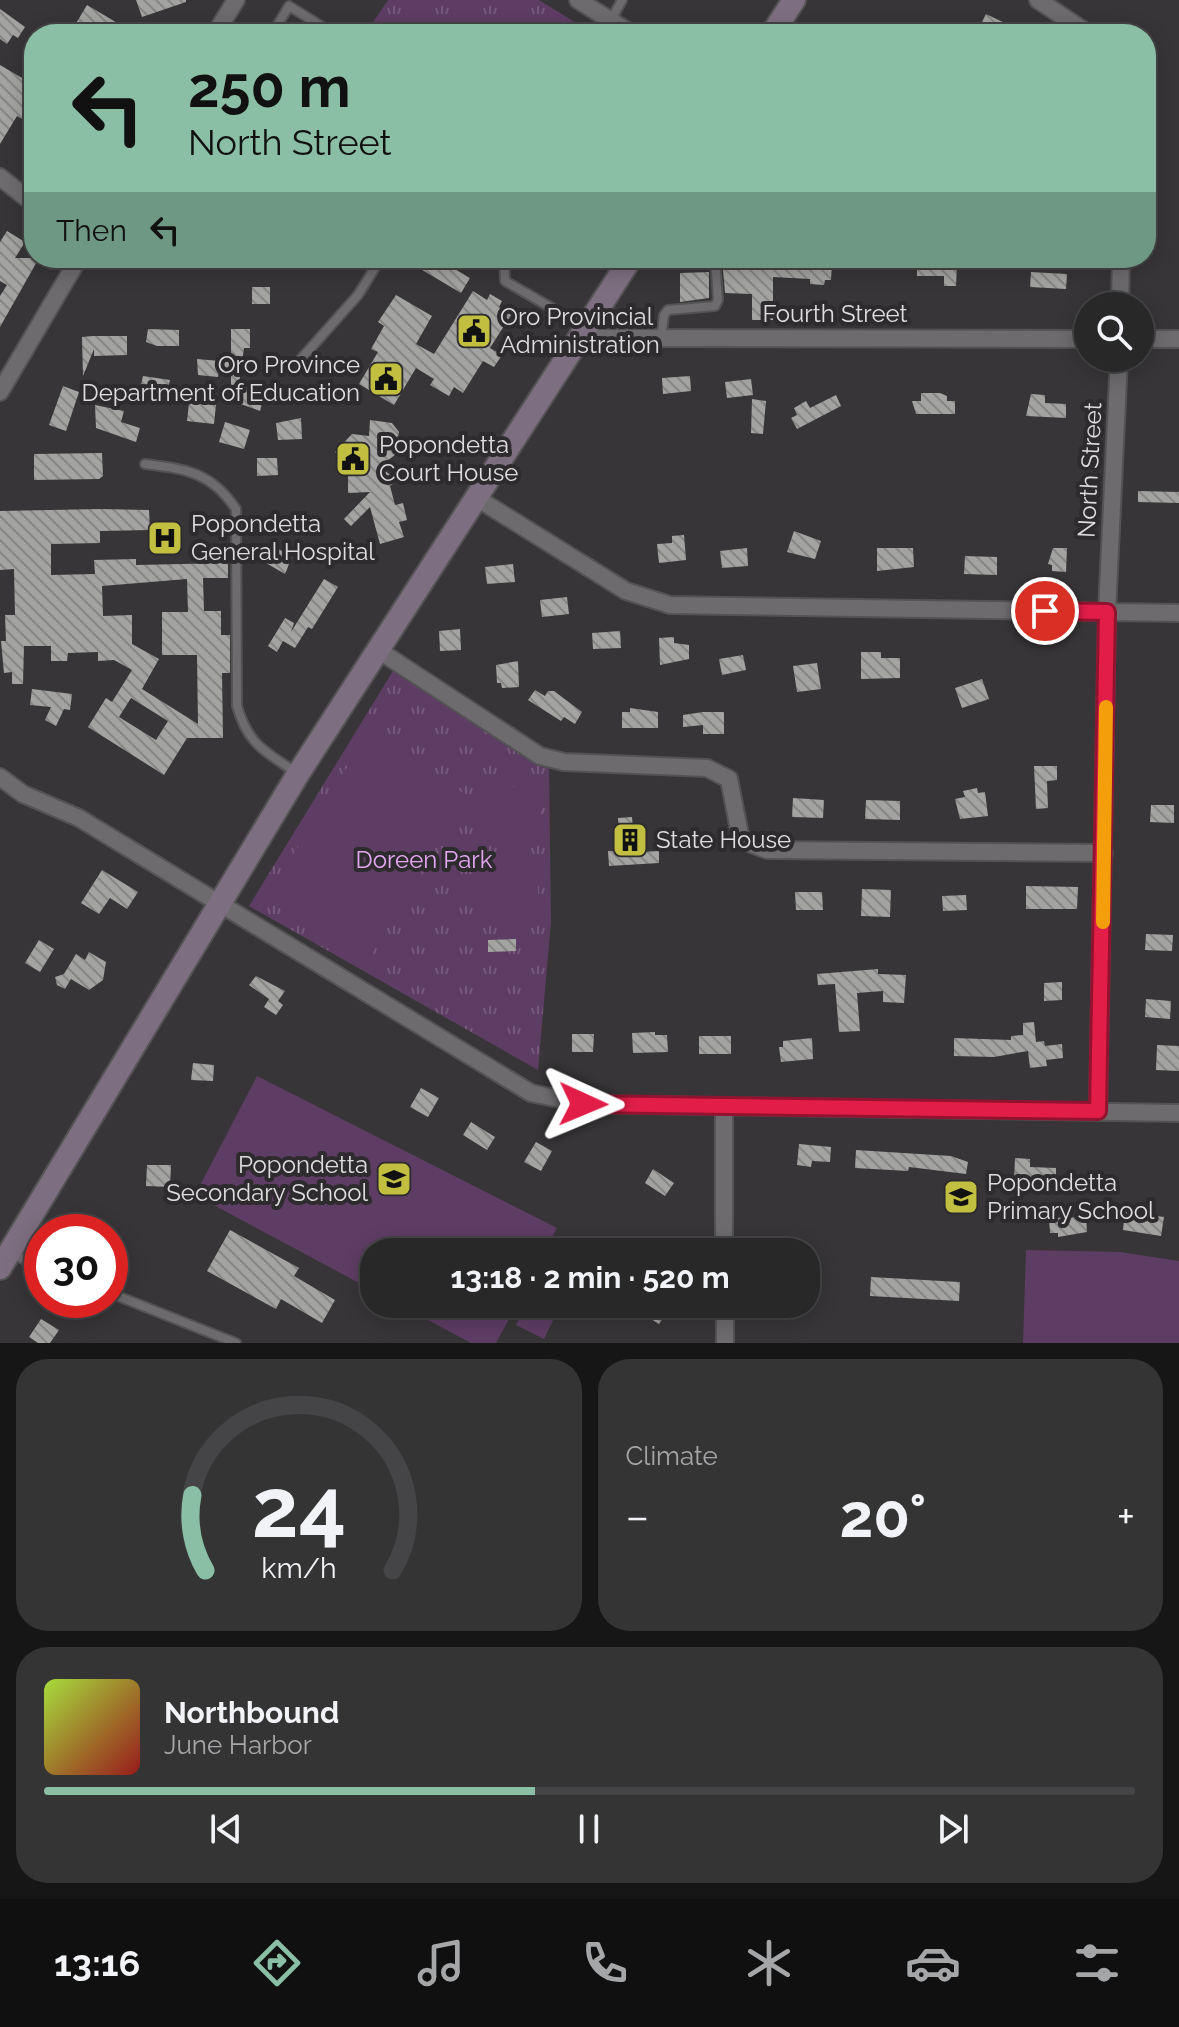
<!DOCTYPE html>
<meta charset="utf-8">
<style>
body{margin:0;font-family:Raleway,sans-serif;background:#353435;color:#f1f3f6;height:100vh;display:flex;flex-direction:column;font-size:30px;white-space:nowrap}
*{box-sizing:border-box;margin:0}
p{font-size:26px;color:#a5a6a8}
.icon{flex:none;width:44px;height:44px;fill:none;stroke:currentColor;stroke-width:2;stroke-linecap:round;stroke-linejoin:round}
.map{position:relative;height:1343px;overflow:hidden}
.side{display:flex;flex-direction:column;gap:16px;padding:16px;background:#171617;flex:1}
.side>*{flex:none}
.banner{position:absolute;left:24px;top:24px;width:1132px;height:244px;border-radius:32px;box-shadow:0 4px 20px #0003,0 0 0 2px #454446;background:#8abfa5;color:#111;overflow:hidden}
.buttons{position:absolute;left:1074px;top:292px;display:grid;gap:16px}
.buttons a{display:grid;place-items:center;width:80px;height:80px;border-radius:50%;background:#292829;box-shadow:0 4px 20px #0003,0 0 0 2px #454446;font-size:40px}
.speed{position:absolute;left:24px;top:1214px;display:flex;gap:16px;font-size:40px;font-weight:700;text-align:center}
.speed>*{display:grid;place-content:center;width:104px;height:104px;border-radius:50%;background:#292829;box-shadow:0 4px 20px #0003,0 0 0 2px #454446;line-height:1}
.speed .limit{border:12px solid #d22;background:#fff;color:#111}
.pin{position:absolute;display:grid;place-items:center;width:68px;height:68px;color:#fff;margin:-34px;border:4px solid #fff;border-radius:50%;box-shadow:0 2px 8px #0007}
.me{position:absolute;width:88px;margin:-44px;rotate:91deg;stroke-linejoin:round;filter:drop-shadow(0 0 6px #0008)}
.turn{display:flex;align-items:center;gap:28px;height:168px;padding:0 32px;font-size:36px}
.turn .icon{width:104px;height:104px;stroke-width:2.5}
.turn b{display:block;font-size:56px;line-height:68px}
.then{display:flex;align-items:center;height:76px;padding:0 32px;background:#0003;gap:16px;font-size:30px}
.big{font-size:60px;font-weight:700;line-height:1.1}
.side .card{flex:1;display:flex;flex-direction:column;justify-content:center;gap:12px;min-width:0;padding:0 28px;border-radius:32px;background:#353435}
.side .dial{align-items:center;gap:0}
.dial svg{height:208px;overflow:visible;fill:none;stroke:#454446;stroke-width:7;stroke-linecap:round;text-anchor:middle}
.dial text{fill:#f1f3f6;stroke:none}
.song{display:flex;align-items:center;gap:24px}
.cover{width:96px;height:96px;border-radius:12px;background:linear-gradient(135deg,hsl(80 70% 55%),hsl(0 70% 35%))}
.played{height:8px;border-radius:4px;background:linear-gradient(90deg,#8abfa5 45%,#454446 45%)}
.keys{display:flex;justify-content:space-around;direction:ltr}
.heat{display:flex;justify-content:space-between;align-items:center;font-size:44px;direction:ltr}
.side .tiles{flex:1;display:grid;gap:16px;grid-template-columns:1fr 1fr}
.card:last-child{grid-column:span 2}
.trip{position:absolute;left:360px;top:1238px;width:460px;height:80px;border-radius:32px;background:#292829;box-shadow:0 4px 20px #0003,0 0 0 2px #454446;font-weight:700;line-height:80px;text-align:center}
.menu{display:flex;height:128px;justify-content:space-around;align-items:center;background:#101010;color:#a5a6a8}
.menu .icon{width:56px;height:56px}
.menu .on{color:#8abfa5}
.menu b{font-size:36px;color:#f1f3f6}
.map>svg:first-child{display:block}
.park{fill:url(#park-tufts)}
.pitch{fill:#5e3d64}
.building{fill:url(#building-back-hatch);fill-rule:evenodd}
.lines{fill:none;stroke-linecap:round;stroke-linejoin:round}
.service-casing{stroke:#545354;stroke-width:12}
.minor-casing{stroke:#545354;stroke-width:20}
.secondary-casing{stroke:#545354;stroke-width:26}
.service{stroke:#6d6b6d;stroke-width:8}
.minor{stroke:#6d6b6d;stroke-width:16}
.secondary{stroke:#7e6e81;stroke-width:22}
.route-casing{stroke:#92132f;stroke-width:20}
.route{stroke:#e11d48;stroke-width:14}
.slow{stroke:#f59e0b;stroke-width:14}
.labels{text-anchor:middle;stroke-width:8;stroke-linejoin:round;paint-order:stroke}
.street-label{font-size:24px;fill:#dfdedf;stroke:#2d2b2d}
.poi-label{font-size:24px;fill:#dfdedf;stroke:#2d2b2d;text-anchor:start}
.park-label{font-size:24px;fill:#e5a6f2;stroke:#2d2b2d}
</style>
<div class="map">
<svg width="1179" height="1343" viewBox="0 0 1179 1343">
<defs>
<pattern id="park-tufts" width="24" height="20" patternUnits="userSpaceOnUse" patternTransform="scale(2)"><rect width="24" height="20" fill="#5e3d64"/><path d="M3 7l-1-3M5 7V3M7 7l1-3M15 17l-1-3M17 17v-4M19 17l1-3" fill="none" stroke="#75597a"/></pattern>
<pattern id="building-back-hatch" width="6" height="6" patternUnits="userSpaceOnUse" patternTransform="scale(2)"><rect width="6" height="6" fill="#a3a4a1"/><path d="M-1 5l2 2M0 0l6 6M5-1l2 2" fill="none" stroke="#868785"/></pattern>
</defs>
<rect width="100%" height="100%" fill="#373537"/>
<path class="park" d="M388,0H539L594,34H365Z
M393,671L549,769L551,922L538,1070L249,906Z"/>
<path class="pitch" d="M367,735L465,794L369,959L265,900Z
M482,786L541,787V844H482Z
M474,862H538V924H474Z
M257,1076L557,1228L544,1252H374V1291L195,1195Z
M1026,1250L1120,1252L1179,1261V1343H1023Z
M398,1304H517L496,1343H471Z
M527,1304H561L544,1339L516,1325Z"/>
<path class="building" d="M136,0H186V2L142,17Z
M87,5L109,18L135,34H90L75,25Z
M0,9L25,27L18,38L13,35L7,44L0,39Z
M986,14L1009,25L1005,34H976Z
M0,65L34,85V115L29,123L17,116L0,144Z
M7,231L25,242L15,258H39L0,327V296L7,285L0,281V242Z
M402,258H436L470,278L461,293Z
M525,258H564L565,266L526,270Z
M722,258H766V265L832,263L831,280H825L824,285L810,284V279L773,277V320H752V294L725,293Z
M917,264H957L956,286H944V276H917Z
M709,272V298L680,302V273Z
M1031,272L1067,274L1066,289L1030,287Z
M252,287H270V304H252Z
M473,291L487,300L490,294L502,301L499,307L511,315L490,348L502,355L494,367L483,361L463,393L454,387L449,396L430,385L434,379L416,368L394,405L359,384L378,352L371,349L384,326L378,322L396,295L432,316L416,344L434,354Z
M148,329L179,330V346H157L146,342Z
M231,329H250V348H244L238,391L240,384L265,391L260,411L235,402L238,393H231V372L219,371L218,377L198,375L197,359L231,362Z
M93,336H127V355L94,356V349L83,376L82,337Z
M143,376L170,380L165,400L139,394Z
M690,376L691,391L663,394L662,378Z
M751,379L753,395L727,398L725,382Z
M63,386L79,392L66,431L49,425Z
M921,393H940L947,396V401H955V414H916L912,401H921Z
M1031,394L1045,395V403L1066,404V418L1026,416Z
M836,395L841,406L797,429L791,418L797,415L794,408L806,401L810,408Z
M752,399L766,401L763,434L751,433Z
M189,403L216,405L214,424L187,421Z
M95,405L124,411L121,422L140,428L136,442L96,428Z
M301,418L302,439L278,440L276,423Z
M370,420L392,423L399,432L395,455L380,466L397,481L390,486L395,505L403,503L407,520L399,522L404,537L380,544L370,507L351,526L344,519L370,492L348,493V465L335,452L352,434L369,436Z
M225,422L250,430L244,449L219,442Z
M102,453L103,476L99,479L34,480V454Z
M257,458H277L278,475L257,476Z
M1138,491L1179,492V503L1138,502Z
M100,509L149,510L150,530L100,531V543L51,544V575L95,574L94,560L136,559V565L228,563V578H203L204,611H221V635H230V673H222L223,738H187L164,775L88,727L106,698L112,702L132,670L114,660L98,661V652L68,653L67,661H51V646H24L23,684H12V672L4,673L1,641H6L5,615H15L14,569L0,570V511ZM187,579L188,612H162V655H197L198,724L142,689L159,659L132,644V615L103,616L102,586ZM131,698L168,721L156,740L119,717Z
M794,531L821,541L815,559L787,552Z
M684,535L686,560L659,563L657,544L672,543V536Z
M275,547L292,557L285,574L266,563Z
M747,548L748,566L722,568L720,551Z
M877,548H913L914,567L877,571Z
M1053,548H1067L1066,572L1052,571V565L1048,564Z
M965,556L997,557V575L964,574Z
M513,564L515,582L487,584L485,567Z
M324,579L338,587L312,629L308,627L295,648L283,641L277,652L268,646L285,618L294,623L291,632Z
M567,597L569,614L542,617L540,600Z
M460,629L461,650L440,651L439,631Z
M620,631L621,648L593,649L592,633Z
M674,637V643L689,645V659L660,665L659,638Z
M861,652H881V658H900V678L861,679Z
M743,655L746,670L722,675L719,659Z
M518,661L519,687L502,688L501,683H497L496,665Z
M817,663L821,689L797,692L793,666Z
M982,679L989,699L962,708L955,688Z
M32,689L72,694L70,710L64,709L56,726L45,720L51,707L30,705Z
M535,690L545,696L548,691H554L582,712L575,724L564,717L561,721L528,700Z
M630,708L658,712V728H622V712H630Z
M703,712H724V734H703V725L683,727V715Z
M1034,766H1057V780L1047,781L1048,808L1036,809Z
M977,788L978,793L985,792L988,816L960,819L955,799L965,797L963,791Z
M793,798L824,800L823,818L792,817Z
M866,800L900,801V820L865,819Z
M1151,805H1174V823L1150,822Z
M632,817L633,829H640L641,852L659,851V863L609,866L608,851H620L618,818Z
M102,870L138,892L127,909L110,898L99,914L81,903Z
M1026,886L1078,887L1077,909H1026Z
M862,889L891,890L890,917L861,916Z
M795,892H822L823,910H796Z
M966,895L967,910L943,911L942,896Z
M1146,934L1173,935L1172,951L1145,950Z
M516,939V951L488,952V940Z
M39,940L54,949L40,972L25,963Z
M89,952L106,962L103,980L89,990L71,979L65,989L57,985L55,977L64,974L76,954L85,960Z
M878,969V974L906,975L904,1003L883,1002V991L857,993L860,1031L839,1032L835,984L818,985L817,974Z
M256,976L285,991L278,1001L283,1005L276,1015L264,1007L269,999L249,985Z
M1062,982V1000L1044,1001V983Z
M1146,999L1171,1001L1170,1019L1145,1017Z
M1034,1022L1036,1042L1044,1041L1045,1046L1062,1044L1063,1058L1046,1060L1047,1066L1030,1068L1028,1051L994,1057L954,1056V1038L1011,1040V1036L1023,1035V1023Z
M655,1032V1035H667L668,1052L633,1053L632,1033Z
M572,1034H594L593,1052H572Z
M699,1036H731V1054H699Z
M812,1038L813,1059L781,1062L779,1047H783V1041Z
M1157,1045L1179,1046V1071L1156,1070Z
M193,1063L214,1065L213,1081L191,1080Z
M421,1088L439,1098L428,1117L410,1107Z
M471,1122L495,1137L487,1150L463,1135Z
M536,1142L552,1151L541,1171L524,1162Z
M799,1144L831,1147L830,1162L812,1161L811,1167L797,1165Z
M856,1150L951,1156L968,1162L966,1174L909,1167L908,1171L855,1168Z
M1015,1158L1030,1159V1167L1056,1168V1183L1014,1181Z
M147,1165H171L170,1187L146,1186Z
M653,1169L674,1183L665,1196L645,1183Z
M1125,1212L1164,1217L1161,1236L1123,1230Z
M1086,1217L1087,1232L1058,1237V1233H1050L1049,1218Z
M230,1230L299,1268L294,1276L335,1300L322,1323L281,1299L276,1309L207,1271Z
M871,1277L960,1282L959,1301L870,1296Z
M647,1304H660L669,1309L659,1324L641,1313Z
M41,1319L59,1330L50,1343H38L29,1337Z"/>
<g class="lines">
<defs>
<path id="service" d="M611,20L622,0
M272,34L289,6L334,34
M504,258L505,281L583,326
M661,338L664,315L668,310L715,306L718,300L715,258
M300,360L358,295L381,258
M145,464C186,469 211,472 236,509L237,706C248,745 266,752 297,773
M10,1254L42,1266
M110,1293L236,1343"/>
<path id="minor" d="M578,0L632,34
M1038,0L1089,34
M215,34L236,0
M0,177L34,204
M1120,306L1121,258
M582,338L1088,339
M1140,339H1179
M0,392L79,258
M475,497L626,591L670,605L1179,613
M378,650L540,756L564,762L707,768L729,779L741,840L767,850L1104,853
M0,777L23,794L79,818L531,1093L583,1104L1179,1113
M724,1107V1252
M1098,1111L1107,612L1119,358
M725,1304V1343"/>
<path id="secondary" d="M772,34L794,0
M0,1268L298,774L631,258"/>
</defs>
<use href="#service" class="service-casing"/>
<use href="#minor" class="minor-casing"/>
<use href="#secondary" class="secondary-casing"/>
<use href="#service" class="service"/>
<use href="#minor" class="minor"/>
<use href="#secondary" class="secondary"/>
</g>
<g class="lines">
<defs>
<path id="route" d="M583,1104L1098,1111L1107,612L1045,611"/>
</defs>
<use href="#route" class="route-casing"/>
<use href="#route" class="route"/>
<path class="slow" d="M1103,922L1106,707"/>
</g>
<defs>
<symbol id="civic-square" viewBox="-11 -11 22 22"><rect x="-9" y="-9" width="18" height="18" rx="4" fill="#c1be40" stroke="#2d2b2d"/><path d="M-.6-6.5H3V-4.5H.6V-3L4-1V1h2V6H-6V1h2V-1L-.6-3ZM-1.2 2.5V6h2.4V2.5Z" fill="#111"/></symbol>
<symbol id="hospital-square" viewBox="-11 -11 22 22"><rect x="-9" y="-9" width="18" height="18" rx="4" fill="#c1be40" stroke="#2d2b2d"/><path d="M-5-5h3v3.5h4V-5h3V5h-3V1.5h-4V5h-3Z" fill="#111"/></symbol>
<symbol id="building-square" viewBox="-11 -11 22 22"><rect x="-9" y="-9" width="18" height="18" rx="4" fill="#c1be40" stroke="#2d2b2d"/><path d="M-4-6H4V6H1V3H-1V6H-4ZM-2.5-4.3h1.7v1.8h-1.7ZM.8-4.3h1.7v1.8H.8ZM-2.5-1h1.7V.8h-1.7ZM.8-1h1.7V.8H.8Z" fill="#111"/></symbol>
<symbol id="school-square" viewBox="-11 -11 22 22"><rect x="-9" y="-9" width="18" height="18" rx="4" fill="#c1be40" stroke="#2d2b2d"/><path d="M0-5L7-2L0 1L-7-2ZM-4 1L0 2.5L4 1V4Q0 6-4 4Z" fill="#111"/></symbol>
</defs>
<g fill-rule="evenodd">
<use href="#civic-square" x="454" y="311" width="40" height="40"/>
<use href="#civic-square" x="366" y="359" width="40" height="40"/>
<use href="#civic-square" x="333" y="439" width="40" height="40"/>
<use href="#hospital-square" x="145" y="518" width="40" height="40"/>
<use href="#building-square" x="610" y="820" width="40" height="40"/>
<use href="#school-square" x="374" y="1159" width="40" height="40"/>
<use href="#school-square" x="941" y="1177" width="40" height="40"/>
</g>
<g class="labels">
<g class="street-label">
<text x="835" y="322">Fourth Street</text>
<text transform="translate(1090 470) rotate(-87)" y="8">North Street</text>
</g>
<g class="poi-label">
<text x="500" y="325">Oro Provincial<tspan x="500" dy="28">Administration</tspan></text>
<text x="360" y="373" text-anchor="end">Oro Province<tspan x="360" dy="28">Department of Education</tspan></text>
<text x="379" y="453">Popondetta<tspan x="379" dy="28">Court House</tspan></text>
<text x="191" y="532">Popondetta<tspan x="191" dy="28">General Hospital</tspan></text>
<text x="656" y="848">State House</text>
<text x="368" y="1173" text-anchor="end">Popondetta<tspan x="368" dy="28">Secondary School</tspan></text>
<text x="987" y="1191">Popondetta<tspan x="987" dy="28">Primary School</tspan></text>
</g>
<g class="park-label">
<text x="424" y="868">Doreen Park</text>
</g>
</g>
</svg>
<div class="buttons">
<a><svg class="icon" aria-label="search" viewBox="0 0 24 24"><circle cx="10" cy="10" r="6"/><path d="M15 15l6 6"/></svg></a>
</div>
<div class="speed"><div class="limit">30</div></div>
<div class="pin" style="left:1045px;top:611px;background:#d93025"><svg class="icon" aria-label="arrive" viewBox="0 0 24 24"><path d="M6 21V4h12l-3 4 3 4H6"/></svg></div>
<svg class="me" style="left:583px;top:1104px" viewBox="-20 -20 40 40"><path d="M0-17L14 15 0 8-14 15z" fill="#e11d48" stroke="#fff" stroke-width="4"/></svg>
<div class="trip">13:18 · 2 min · 520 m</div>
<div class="banner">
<div class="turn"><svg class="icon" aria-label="left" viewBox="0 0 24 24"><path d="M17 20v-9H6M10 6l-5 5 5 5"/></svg><div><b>250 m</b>North Street</div></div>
<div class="then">Then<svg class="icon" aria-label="left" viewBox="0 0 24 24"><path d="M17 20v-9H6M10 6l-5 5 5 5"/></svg></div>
</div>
</div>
<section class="side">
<div class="tiles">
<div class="card dial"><svg viewBox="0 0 100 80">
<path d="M14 69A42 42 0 1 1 86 69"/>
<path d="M14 69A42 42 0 0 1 9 40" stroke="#8abfa5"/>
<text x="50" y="56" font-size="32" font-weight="700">24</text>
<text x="50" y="72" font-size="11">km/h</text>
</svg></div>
<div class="card"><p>Climate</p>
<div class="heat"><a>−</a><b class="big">20°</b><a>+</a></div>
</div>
<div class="card">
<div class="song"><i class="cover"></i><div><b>Northbound</b><p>June Harbor</p></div></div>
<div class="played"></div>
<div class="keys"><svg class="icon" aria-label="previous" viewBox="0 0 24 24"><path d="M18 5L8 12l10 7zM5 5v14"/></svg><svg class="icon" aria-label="pause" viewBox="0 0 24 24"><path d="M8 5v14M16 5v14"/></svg><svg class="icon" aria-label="next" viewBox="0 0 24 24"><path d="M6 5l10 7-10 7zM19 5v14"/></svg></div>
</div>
</div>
</section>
<nav class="menu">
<b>13:16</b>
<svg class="icon on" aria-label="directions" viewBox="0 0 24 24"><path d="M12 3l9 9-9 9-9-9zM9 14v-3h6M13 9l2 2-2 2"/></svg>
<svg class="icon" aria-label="music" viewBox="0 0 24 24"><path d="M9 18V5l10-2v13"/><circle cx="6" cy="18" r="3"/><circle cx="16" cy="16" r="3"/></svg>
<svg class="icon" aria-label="phone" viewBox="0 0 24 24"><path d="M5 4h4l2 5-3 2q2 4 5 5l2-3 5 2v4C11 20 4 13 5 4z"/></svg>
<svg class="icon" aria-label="climate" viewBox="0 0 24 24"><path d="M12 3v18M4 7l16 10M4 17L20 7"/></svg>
<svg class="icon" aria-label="car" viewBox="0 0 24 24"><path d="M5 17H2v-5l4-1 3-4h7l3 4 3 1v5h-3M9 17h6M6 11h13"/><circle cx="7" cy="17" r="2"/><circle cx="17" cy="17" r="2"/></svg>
<svg class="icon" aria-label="filters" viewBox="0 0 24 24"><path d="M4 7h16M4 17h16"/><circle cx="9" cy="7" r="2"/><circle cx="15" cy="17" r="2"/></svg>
</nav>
